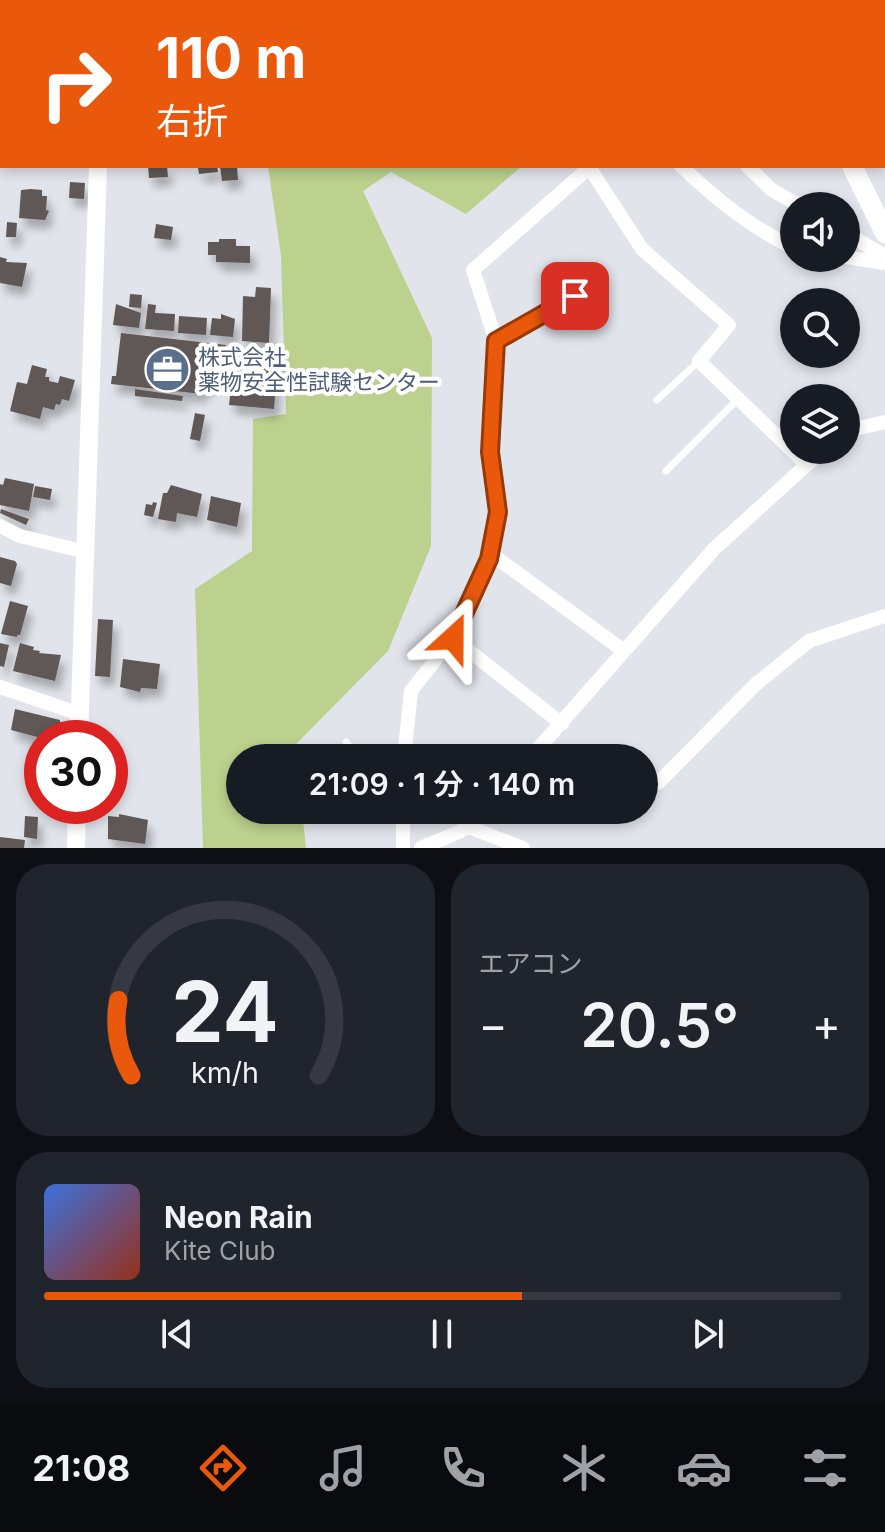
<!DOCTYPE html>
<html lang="ja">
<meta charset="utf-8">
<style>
body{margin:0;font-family:Inter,"Noto Sans JP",sans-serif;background:#20242c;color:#f1f3f6;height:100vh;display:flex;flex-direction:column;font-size:30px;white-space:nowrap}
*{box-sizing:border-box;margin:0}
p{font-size:26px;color:#9ea1a6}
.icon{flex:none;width:44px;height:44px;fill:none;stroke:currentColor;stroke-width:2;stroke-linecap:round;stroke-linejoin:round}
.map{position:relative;height:848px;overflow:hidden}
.drawer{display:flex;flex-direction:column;gap:16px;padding:16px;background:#0d0f14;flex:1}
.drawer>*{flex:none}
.hud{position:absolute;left:0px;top:0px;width:886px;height:168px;box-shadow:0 4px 12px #0003;background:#ea580c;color:#fff;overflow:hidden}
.controls{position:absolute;left:780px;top:192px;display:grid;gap:16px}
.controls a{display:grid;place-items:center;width:80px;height:80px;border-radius:50%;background:#171b24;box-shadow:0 4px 12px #0003;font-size:40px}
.speed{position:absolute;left:24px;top:720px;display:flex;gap:16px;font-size:40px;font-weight:700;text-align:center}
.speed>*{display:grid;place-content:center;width:104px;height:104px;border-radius:50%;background:#171b24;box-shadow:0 4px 12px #0003;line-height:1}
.speed .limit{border:12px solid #d22;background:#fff;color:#111}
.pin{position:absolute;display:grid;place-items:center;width:68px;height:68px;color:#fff;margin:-34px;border-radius:16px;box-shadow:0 4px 12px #0006}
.me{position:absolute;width:88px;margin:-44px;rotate:24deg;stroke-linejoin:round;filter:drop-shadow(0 0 6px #0008)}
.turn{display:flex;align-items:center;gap:28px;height:168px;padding:0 24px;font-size:36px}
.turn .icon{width:104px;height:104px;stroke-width:2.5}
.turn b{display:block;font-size:56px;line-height:68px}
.big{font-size:60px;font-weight:600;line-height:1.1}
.drawer .tile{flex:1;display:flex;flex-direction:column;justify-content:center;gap:12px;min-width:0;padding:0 28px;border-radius:32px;background:#20242c}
.drawer .dial{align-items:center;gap:0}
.dial svg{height:208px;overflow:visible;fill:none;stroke:#363941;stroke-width:7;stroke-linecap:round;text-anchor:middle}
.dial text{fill:#f1f3f6;stroke:none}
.song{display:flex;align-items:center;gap:24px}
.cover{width:96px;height:96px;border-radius:12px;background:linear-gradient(135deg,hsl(220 70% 55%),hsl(10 70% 35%))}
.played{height:8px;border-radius:4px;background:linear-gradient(90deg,#ea580c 60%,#363941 60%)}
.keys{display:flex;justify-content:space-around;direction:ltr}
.heat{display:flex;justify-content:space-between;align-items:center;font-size:44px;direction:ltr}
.drawer .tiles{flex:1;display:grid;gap:16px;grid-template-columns:1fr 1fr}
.tile:last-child{grid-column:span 2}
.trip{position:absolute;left:226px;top:744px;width:432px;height:80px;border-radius:40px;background:#171b24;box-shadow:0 4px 12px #0003;font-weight:600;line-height:80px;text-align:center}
.menu{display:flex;height:128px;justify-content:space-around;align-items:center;background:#090b0e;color:#9ea1a6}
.menu .icon{width:56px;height:56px}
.menu .selected{color:#ea580c}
.menu b{font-size:36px;color:#f1f3f6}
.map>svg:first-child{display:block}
.green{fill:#bbd18d}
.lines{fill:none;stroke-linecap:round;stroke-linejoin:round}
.stream{stroke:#07aabf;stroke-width:6}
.building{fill:#5f5956;filter:url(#shadow)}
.service{stroke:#fff;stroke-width:7}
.minor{stroke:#fff;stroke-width:14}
.tertiary{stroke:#fff;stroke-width:18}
.secondary{stroke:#fff;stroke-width:20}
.route-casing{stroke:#983908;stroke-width:20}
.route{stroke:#ea580c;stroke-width:14}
.labels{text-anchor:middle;stroke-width:8;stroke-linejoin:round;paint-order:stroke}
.service-label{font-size:22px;fill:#4e5e75;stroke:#fff;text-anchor:start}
</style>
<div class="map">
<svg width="885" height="848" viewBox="0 0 885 848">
<defs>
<filter id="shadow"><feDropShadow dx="5" dy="9" stdDeviation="4" flood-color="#0004"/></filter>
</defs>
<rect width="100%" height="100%" fill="#e1e4ea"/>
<path class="green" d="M245,0H500L501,2H245Z
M268,166H522L466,214L391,172L363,191L432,338L431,546L388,651L296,744L297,758H240V810H302L306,848H203L195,589L252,551L253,419L286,414L281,256Z"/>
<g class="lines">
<path class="stream" d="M90,2L91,0
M0,136L2,135"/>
</g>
<path class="building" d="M148,166H167L168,177L149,178Z
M204,166H217L218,172L199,174L198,168Z
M220,166H237L238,180L222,181Z
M70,182L85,183L84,199L69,198Z
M31,189L42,190V196H47L46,210L49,211L45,220L19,218L21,190Z
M7,222L17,223L16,237H6Z
M156,224L173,227L171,240L154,238Z
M219,239H236V246H250V263L216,262V255H208V242H219Z
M0,257L7,259L6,262L27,263L22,287L0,283Z
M256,287L271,288L269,343L242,341L243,296L255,297Z
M130,294L142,295L141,308L129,307Z
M116,304L141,313L139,328L113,325Z
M148,304L156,305L155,313L175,314L174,331L145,329Z
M221,314L235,319L233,337L210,335L212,318L221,319Z
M179,316L207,318L206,335L178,333Z
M121,333L226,345L225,355H221L219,372L210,371L208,387H202V394L111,384L112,376H116Z
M230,347L281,351L279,377L269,376L268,383L276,384L274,409L229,405L232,379L256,382V376L228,373Z
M32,365L47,369L45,377H49V381L58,383L60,376L75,380L69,401L62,399L60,405L56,404L54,410L43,407L40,419L10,411L17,382L27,384Z
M135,389L183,396L182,401L135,396Z
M195,413L205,415L200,441L190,439Z
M5,478L34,484L29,511L0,505V484L3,485Z
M171,485L202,494L197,517L177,513L176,522L158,519L163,493H167Z
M35,486L52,489L50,500L33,497Z
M211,496L241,503L237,527L207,520Z
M153,502L157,503L153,517L144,515L146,504L152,505Z
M1,509L29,519L26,525L0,513Z
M0,557L15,561L17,564L11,586L0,583Z
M10,601L28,606L20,635H17V637L1,634Z
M98,619L113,620L110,677L95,676Z
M0,643L9,645L4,667L0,666Z
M20,643L34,647L33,650L40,651L39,653L61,655L55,681L13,671Z
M123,659L160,664L157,689L141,688L140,692L120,687Z
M15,709L60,720V722L65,724L64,727L70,728L68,738H41L11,730Z
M119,814L148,820L145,844L108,839V816L119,817Z
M25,816L38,817L37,839L24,837Z
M0,837L25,840L24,848H0Z"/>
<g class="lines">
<path class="service" d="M496,341L575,296
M657,400L699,361
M666,471L738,399
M346,742L359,758"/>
<path class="minor" d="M695,0L696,2
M78,2L80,0
M0,106L2,104
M681,166C716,199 750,227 794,248
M747,166L772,190L800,206
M589,167L642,249L729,325L699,361L806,464
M846,233L885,256
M846,257L885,263
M846,431L885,422
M0,526L20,536L86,552
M490,553L624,651
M453,638L562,724
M0,687L80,714
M404,758L411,691L453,638L489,559L498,512L490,452L496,341L473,270L591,166
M530,758L714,549L823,450
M658,783L755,685L809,641L885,616
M466,826L523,848
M403,848V810
M421,848L461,831L481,810"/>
<path class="tertiary" d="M102,2V0
M79,738L98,166
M76,848L77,806"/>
<path class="secondary" d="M770,0L771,2
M852,166L885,233"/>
</g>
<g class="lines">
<defs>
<path id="route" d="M453,638L489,559L498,512L490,452L496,341L575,296"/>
</defs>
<use href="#route" class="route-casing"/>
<use href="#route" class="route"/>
</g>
<defs>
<symbol id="office-disc" viewBox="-11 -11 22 22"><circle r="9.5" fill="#5c6f8a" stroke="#fff"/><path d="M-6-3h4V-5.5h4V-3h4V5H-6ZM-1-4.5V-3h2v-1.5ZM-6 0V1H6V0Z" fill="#fff"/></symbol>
</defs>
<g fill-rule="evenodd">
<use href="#office-disc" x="142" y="344" width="51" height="51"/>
</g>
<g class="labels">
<g class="service-label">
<text x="198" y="365">株式会社<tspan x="198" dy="25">薬物安全性試験センター</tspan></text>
</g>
</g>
</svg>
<div class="controls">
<a><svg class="icon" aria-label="sound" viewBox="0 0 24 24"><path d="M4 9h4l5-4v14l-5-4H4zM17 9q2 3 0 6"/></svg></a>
<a><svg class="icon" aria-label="search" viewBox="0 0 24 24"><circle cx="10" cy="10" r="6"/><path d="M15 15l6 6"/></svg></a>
<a><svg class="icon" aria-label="layers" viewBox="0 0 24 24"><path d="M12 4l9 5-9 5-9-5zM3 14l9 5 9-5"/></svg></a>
</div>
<div class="speed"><div class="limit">30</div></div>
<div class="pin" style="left:575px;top:296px;background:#d93025"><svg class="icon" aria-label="arrive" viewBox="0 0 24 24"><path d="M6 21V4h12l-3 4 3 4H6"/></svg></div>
<svg class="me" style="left:453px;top:638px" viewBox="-20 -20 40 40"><path d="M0-17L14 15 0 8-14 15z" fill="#ea580c" stroke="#fff" stroke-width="4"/></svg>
<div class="trip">21:09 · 1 分 · 140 m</div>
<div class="hud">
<div class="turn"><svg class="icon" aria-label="right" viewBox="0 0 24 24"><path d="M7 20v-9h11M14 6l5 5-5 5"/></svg><div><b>110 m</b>右折</div></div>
</div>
</div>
<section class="drawer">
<div class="tiles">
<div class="tile dial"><svg viewBox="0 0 100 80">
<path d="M14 69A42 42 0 1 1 86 69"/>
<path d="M14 69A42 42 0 0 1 9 40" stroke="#ea580c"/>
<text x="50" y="56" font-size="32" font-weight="700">24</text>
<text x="50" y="72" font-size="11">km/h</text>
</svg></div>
<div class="tile"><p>エアコン</p>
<div class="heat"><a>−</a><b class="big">20.5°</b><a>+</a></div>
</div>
<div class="tile">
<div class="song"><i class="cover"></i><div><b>Neon Rain</b><p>Kite Club</p></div></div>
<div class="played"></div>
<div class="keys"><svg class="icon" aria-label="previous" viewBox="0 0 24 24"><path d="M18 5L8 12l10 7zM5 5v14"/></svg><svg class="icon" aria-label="pause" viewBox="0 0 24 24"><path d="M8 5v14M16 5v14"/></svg><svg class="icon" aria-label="next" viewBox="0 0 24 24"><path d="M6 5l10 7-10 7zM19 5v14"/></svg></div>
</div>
</div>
</section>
<nav class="menu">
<b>21:08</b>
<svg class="icon selected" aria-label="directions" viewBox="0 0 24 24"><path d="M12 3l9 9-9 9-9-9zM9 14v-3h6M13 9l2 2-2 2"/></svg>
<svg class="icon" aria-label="music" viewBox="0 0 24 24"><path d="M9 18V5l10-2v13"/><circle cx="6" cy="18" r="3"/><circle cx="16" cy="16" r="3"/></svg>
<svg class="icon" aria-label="phone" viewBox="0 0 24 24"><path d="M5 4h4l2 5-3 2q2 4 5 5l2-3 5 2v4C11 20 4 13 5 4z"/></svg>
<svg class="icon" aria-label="climate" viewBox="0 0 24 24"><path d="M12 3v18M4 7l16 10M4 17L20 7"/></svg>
<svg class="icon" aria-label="car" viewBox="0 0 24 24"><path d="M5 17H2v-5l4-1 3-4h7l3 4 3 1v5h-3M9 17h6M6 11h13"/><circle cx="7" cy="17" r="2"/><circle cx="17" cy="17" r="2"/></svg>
<svg class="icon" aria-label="filters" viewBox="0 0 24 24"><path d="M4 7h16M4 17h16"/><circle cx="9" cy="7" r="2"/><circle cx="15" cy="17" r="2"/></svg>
</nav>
